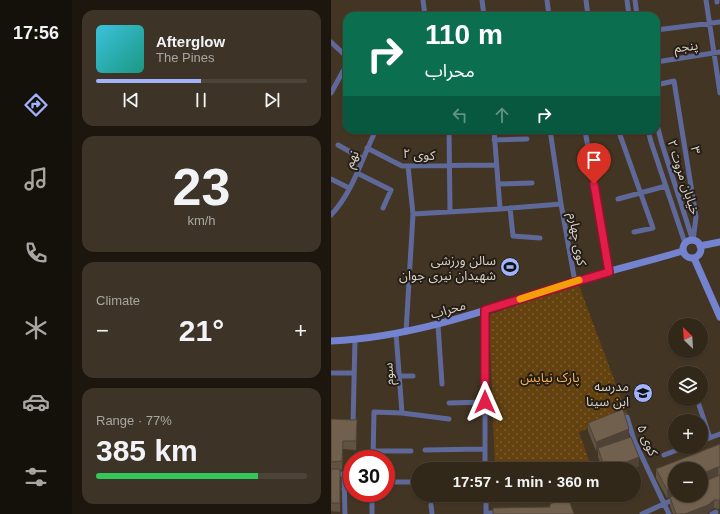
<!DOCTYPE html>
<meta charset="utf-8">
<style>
body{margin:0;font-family:Arial,"Noto Sans Arabic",sans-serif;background:#3d3427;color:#f1f3f6;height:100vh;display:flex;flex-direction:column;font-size:15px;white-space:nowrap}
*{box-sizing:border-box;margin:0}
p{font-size:13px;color:#a8a6a2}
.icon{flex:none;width:22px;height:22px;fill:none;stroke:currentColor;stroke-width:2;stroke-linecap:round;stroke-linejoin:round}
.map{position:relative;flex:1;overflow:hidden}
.panel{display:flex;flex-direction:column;gap:10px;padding:10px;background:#1c160e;width:259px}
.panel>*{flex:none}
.hud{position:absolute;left:12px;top:12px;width:317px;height:122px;border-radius:12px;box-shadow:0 1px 3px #0004,0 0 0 1px #4d4439;background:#0b6e4f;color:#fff;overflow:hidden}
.needle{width:26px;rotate:335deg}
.buttons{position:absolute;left:337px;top:318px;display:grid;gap:8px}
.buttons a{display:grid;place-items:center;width:40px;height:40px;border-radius:50%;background:#32281a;box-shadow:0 1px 3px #0004,0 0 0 1px #4d4439;font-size:20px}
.speed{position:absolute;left:12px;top:450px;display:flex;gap:8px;font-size:20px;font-weight:700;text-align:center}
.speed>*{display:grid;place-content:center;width:52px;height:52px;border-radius:50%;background:#32281a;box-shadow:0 1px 3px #0004,0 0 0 1px #4d4439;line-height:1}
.speed .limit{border:6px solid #d22;background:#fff;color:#111}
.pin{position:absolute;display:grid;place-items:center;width:34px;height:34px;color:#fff;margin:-41px -17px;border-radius:50% 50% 50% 0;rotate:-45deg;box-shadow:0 0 4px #0007}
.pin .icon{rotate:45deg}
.me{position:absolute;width:44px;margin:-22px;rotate:0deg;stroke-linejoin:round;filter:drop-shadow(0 0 3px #0008)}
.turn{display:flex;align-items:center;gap:14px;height:84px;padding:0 16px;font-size:18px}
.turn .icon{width:52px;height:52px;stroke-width:2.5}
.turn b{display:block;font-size:28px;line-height:34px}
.lanes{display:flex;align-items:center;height:38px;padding:0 16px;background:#0003;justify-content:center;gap:20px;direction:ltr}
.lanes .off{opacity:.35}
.big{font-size:30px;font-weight:700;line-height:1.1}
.panel .tile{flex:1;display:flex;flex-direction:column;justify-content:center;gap:6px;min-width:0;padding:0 14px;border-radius:12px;background:#3d3427}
.panel .dial{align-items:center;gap:0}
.dial b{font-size:52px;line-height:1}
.song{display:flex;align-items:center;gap:12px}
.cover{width:48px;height:48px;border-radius:6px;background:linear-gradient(135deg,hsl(190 70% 55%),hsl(170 70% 35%))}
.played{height:4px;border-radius:2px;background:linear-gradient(90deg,#a1b3fd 50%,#4d4439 50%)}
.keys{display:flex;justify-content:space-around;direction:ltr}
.heat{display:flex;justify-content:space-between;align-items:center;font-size:22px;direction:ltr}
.charge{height:6px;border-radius:3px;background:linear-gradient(90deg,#34c759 77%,#4d4439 0)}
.trip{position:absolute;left:80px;top:462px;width:230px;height:40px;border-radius:20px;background:#32281a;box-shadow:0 1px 3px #0004,0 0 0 1px #4d4439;font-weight:700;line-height:40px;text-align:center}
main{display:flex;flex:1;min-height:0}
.tabs{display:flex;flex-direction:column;width:72px;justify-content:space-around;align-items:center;background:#14100a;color:#a8a6a2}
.tabs .icon{width:28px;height:28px}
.tabs .current{color:#a1b3fd}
.tabs b{font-size:18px;color:#f1f3f6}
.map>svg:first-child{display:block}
.grass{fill:url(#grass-dots)}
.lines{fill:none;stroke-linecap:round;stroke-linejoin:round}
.street{stroke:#5e699a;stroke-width:5}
.secondary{stroke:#7383d0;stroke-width:7}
.wall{fill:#605342}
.shaded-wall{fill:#4e4336}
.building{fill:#70604d;stroke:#4e4336}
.route-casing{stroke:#92132f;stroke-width:10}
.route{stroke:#e11d48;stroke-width:7}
.slow{stroke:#f59e0b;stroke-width:7}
.labels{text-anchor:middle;stroke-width:4;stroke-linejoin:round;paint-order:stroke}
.street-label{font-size:13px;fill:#dad1c6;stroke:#241e16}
.poi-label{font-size:13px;fill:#dad1c6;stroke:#241e16;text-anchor:end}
.park-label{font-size:13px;fill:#f9b14a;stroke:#241e16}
</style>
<main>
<nav class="tabs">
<b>17:56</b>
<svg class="icon current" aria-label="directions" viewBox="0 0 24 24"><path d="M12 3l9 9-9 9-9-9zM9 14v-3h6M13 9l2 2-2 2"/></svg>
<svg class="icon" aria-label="music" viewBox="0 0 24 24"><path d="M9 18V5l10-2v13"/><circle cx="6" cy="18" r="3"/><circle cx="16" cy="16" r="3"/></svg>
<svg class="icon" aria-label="phone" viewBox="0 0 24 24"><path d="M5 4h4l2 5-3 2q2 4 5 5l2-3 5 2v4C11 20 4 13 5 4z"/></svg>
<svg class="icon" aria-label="climate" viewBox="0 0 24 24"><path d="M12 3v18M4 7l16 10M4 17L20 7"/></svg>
<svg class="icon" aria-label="car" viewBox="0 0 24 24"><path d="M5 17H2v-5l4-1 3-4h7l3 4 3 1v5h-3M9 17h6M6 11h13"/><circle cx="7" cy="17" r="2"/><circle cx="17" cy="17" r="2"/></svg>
<svg class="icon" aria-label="filters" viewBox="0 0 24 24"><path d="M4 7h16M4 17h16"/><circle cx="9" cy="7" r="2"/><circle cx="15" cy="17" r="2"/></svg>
</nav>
<section class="panel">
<div class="tile">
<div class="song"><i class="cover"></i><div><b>Afterglow</b><p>The Pines</p></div></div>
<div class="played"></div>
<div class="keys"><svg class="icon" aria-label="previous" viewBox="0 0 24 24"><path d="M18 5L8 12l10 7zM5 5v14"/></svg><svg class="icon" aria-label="pause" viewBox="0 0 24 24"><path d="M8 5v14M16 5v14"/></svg><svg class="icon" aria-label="next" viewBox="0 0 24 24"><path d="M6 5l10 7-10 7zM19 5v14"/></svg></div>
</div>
<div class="tile dial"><b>23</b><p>km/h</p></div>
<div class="tile"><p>Climate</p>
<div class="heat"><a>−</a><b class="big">21°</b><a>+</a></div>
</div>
<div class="tile"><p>Range · 77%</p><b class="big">385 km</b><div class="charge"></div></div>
</section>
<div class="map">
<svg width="389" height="514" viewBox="0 0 389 514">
<defs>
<pattern id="grass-dots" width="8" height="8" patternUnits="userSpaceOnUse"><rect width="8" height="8" fill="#634210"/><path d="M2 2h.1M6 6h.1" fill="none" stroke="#795c31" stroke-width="1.8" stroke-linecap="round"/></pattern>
</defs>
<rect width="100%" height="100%" fill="#433523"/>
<path class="grass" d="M247,283L296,414L248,432L261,469H164L158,315Z"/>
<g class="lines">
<path class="street" d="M92,0L94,16
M151,0L153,16
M216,0L218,16
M255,0L257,16
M296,0L298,16
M304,0L306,16
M375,0L389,93
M386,0V2
M325,30L389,22
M0,42L16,57
M325,62L389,52
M325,85L343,81L365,217L362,241
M0,93L16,64
M325,121L331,144L361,238
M118,130L119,211
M163,130L169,209
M219,130L230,204L244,282
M254,130L278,272
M317,130L320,142L354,243
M289,135L322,228L303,232
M163,140L196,139
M7,145L32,159
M36,148L71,166L165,165
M77,166L82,214
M26,173L60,190L52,208
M0,179L18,188
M167,184L201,183
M287,199L335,186
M179,208L182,236L209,238
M0,215C22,192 31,158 45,130
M107,325L111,384
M75,332L82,214L169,209L230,204
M65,333L71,413
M0,373H23
M68,376H82
M366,399L379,438
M118,403L154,402
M296,417L303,440L338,514
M21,425H22L24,339
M370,441L389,434
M94,450L154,449
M42,451H80
M333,455L354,447
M42,459L43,412L71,413L118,419
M154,469V310
M0,474H13L14,514
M55,482H84
M13,489L21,490
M155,495V514
M100,505L101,514
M155,513H168
M41,514V493
M311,514L352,495
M381,514L385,512"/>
<path class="secondary" d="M352 249a9 9 0 1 1 18 0a9 9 0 1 1-18 0Z
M369,246L389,242
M363,258L389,317
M0,341C84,337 162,308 241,282C277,271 315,262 352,251"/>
</g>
<path class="wall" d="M0,419L22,420L26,419L25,450L12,449L11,470H9V512L0,511Z
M257,423L298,438L308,466L300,469H272L267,457V450L265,451L257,431Z
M389,444V508L388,509L383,508L375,514H342L339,506V497L370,495L344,469V494L336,498L325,478V469Z"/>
<path class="shaded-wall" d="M298,429V438L265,451V442Z
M308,457V466L300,469H278Z
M387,467V475L370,483V474Z
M344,486V494L336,498V490Z
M383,500V508L377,513L375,514H354Z
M388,500H389V508L388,509Z"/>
<path class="building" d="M292,409L298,429L265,442L257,423Z
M0,419L22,420L26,419L25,441H12L11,461L0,462Z
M300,437L308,457L278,469H274L267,448Z
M389,444V467H387L370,474V469H344V486L336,490L325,469Z
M0,469H9V503H0Z
M389,475V500H383L377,505L354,514H345L339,497L344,495H370V482H372Z
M237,497L243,514H162V508L219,507V504Z"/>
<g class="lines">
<defs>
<path id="route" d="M154,402V310L244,282L278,272L263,184"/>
</defs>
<use href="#route" class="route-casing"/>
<use href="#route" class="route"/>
<path class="slow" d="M189,299L248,280"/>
</g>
<defs>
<symbol id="stadium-disc" viewBox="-11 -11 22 22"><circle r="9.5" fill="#a1b3fd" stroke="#241e16"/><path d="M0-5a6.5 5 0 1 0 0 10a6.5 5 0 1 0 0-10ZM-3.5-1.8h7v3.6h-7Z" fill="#111"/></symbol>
<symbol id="school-disc" viewBox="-11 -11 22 22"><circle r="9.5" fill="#a1b3fd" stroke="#241e16"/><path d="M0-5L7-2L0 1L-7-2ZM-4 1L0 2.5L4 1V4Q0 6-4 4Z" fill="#111"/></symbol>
</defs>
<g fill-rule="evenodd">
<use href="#stadium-disc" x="168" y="256" width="22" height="22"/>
<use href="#school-disc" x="301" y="382" width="22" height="22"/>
</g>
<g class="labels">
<g class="street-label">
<text transform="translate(355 46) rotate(-8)" y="5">پنجم</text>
<text transform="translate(365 150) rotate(81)" y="5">۳</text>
<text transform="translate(88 154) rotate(4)" y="5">کوی ۲</text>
<text transform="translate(20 159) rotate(-67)" y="5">نهم</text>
<text transform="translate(353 177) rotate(72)" y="5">خیابان مروت ۲</text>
<text transform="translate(247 239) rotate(80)" y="5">کوی چهارم</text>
<text transform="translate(117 309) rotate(-16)" y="5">محراب</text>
<text transform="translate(57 374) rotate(-94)" y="5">سوم</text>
<text transform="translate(317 440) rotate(67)" y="5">کوی ۵</text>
</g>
<g class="poi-label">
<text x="165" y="265">سالن ورزشی<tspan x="165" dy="15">شهیدان نیری جوان</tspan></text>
<text x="298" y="391">مدرسه<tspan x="298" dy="15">ابن سینا</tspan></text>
</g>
<g class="park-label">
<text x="219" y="382">پارک نیایش</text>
</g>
</g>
</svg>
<div class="buttons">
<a><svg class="needle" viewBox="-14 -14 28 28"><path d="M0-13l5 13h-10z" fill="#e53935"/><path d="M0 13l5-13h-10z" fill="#a8a6a2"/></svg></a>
<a><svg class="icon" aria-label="layers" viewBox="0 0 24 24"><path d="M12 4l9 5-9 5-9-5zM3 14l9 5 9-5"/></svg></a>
<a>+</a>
<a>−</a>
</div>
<div class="speed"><div class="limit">30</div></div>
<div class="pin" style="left:263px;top:184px;background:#d93025"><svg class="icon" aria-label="arrive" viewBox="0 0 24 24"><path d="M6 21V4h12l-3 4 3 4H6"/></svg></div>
<svg class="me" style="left:154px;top:402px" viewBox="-20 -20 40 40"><path d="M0-17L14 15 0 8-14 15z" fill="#e11d48" stroke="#fff" stroke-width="4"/></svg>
<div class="trip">17:57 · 1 min · 360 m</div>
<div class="hud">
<div class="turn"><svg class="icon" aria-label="right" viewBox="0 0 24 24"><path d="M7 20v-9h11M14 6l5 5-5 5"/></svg><div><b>110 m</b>محراب</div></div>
<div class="lanes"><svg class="icon off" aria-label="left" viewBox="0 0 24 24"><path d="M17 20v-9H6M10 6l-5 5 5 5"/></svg><svg class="icon off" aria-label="ahead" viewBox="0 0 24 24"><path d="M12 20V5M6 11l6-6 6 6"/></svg><svg class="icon" aria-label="right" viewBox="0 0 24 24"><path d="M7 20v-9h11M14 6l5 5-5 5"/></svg></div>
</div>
</div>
</main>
